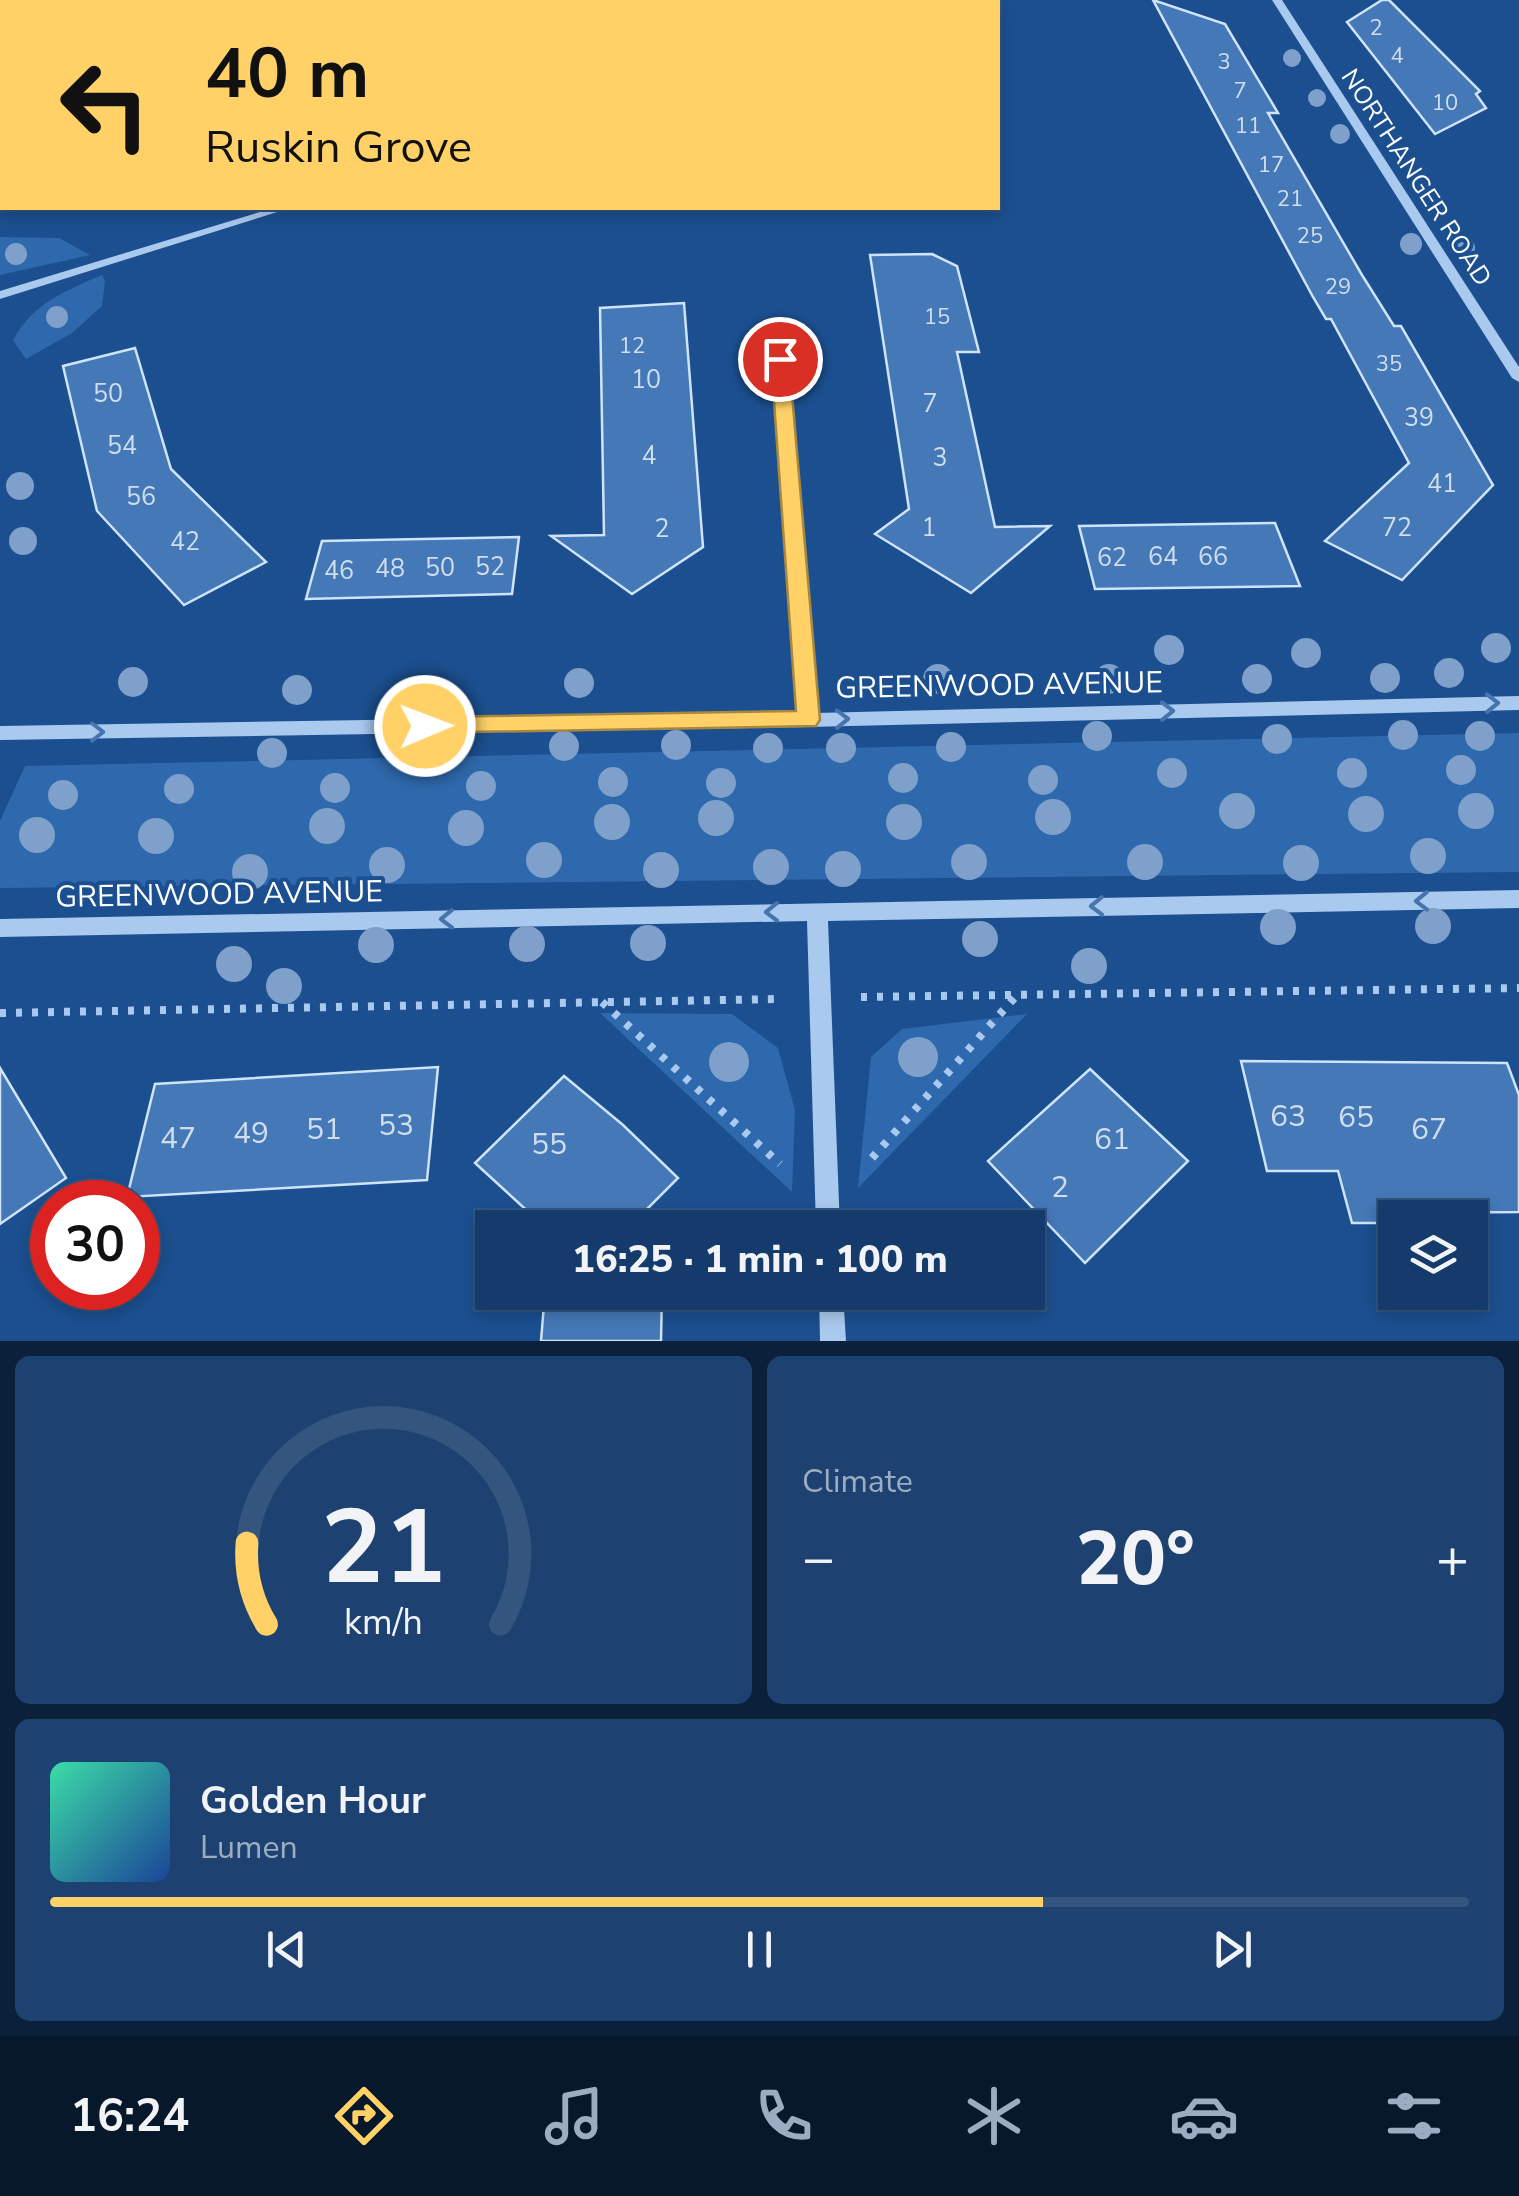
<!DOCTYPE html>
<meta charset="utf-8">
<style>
body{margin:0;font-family:"Nunito Sans",sans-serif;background:#1d4271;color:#f1f3f6;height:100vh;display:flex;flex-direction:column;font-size:38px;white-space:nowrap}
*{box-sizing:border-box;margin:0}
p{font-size:32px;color:#9dadc1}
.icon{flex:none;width:55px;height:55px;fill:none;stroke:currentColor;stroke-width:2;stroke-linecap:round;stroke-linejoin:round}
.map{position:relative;height:1341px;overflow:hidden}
.details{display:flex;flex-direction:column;gap:15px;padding:15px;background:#0b203b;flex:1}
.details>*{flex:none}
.guide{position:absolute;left:0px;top:0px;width:1000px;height:210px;box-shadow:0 5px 15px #0003,0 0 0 2px #33557e;background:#ffd166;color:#111;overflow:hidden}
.buttons{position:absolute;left:1378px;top:1200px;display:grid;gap:20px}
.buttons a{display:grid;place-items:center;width:110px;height:110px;border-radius:0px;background:#143b6b;box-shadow:0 5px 15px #0003,0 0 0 2px #33557e;font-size:50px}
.speed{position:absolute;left:30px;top:1180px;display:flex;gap:20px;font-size:50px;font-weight:700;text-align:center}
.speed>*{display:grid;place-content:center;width:130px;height:130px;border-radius:50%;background:#143b6b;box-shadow:0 5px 15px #0003,0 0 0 2px #33557e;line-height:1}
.speed .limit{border:15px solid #d22;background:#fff;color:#111}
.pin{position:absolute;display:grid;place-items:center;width:85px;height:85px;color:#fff;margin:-42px;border:5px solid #fff;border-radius:50%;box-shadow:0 2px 10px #0007}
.me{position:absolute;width:110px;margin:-55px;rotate:89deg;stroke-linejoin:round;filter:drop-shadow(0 0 8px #0008)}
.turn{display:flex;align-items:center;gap:35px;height:210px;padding:0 40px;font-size:45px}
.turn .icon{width:130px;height:130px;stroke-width:2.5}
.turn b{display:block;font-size:70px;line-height:85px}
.big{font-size:75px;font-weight:800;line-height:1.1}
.details .card{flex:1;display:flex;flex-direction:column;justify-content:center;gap:15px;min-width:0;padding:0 35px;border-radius:15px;background:#1d4271}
.details .dial{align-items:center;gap:0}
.dial svg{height:260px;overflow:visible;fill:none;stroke:#33557e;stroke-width:7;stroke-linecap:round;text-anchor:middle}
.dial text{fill:#f1f3f6;stroke:none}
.song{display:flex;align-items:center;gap:30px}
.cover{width:120px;height:120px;border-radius:15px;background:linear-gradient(135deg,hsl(160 70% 55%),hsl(220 70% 35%))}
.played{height:10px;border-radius:5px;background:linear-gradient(90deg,#ffd166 70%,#33557e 70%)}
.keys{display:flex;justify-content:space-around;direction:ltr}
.heat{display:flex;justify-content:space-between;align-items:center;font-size:55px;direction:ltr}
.details .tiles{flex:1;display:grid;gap:15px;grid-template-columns:1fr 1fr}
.card:last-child{grid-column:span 2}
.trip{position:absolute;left:475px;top:1210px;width:570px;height:100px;border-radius:0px;background:#143b6b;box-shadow:0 5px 15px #0003,0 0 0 2px #33557e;font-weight:800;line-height:100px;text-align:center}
.menu{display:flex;height:160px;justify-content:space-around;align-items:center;background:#08182b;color:#9dadc1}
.menu .icon{width:70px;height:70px}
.menu .active{color:#ffd166}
.menu b{font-size:45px;color:#f1f3f6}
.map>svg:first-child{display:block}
.green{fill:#2e69ad}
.building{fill:#4478b7;stroke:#cfe3fa;stroke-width:2.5}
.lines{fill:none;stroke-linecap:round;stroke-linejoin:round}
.path{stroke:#a9c9ee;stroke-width:8;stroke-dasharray:6 10;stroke-linecap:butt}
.minor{fill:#a9c9ee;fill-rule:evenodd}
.tree{fill:#7ea0ca}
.oneway{stroke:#4674ac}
.route{fill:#ffd166;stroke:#a68842;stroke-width:2.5}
.labels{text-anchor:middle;stroke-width:8;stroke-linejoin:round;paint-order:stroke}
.far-number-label{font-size:22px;fill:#d0dded}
.far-street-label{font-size:25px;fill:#fff;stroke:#1b4f8f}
.number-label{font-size:25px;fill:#d0dded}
.street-label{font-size:30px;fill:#fff;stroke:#1b4f8f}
.near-number-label{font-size:30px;fill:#d0dded}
</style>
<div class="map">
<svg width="1519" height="1341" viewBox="0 0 1519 1341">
<rect width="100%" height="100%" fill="#1b4f8f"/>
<path class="green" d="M0,237L59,238L90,255L0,275Z
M102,275L105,281L102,306L72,333L26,359L13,340C33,303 65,291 102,275Z
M1519,733V872L0,888V821L25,766Z
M600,1013L732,1014L778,1048L795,1110L792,1192Z
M1027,1014L858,1188L871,1057L902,1029Z"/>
<path class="building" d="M1153,0L1225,24L1278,113H1268L1362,275L1394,326H1401L1493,485L1402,580L1325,541L1409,463L1331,319H1326L1313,297Z
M1382,0H1389L1480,91L1476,94L1486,108L1435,134L1347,22Z
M932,254L957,266L979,352H957L995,527L1050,526L971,593L875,534L909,509L870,255Z
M684,303L703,547L632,594L551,536L604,535L600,308Z
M135,348L171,469L266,562L184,605L97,511L63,366Z
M1275,523L1300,586L1095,589L1079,526Z
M519,537L512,594L306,599L322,541Z
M1241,1061L1507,1063L1519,1095V1212L1420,1213L1421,1218H1395V1223H1352L1338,1171H1267Z
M438,1067L427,1180L127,1197L155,1084Z
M0,1068L66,1178L0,1224Z
M1090,1069L1188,1161L1085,1263L988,1161Z
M564,1076L623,1125L678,1178L645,1211L662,1228H546L475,1163Z
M545,1292H662L661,1341H541Z"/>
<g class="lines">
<path class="path" d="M861,997L1519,988
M602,1002L780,1164
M0,1013L779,999
M872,1158L1016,996"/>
<path class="minor" d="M803,0H813V2H803Z
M1272,0H1282L1519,367V382L1512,378Z
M273,208H290L0,299V291Z
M780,355L787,359L816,713L1519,696V710L808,727L0,740V726L798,713L773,359Z
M1519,890V908L828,921L840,1228H816L807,921L0,937V919Z
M819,1292H843L846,1341H820Z"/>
</g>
<g class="tree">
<circle cx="1292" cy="58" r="9"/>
<circle cx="1317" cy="98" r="9"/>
<circle cx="1340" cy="134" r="10"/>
<circle cx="1411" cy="244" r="11"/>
<circle cx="1464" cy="248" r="11"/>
<circle cx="16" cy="254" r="11"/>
<circle cx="57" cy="317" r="11"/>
<circle cx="20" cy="486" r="14"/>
<circle cx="23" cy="541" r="14"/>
<circle cx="1496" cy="648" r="15"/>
<circle cx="1169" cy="650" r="15"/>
<circle cx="1306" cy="653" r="15"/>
<circle cx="1449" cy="673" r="15"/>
<circle cx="1385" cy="678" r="15"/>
<circle cx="938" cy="679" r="15"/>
<circle cx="1109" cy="679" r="15"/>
<circle cx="1257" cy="679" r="15"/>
<circle cx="133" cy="682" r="15"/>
<circle cx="579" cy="683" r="15"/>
<circle cx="297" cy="690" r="15"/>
<circle cx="1403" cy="735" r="15"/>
<circle cx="1097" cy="736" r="15"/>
<circle cx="1480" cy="736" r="15"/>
<circle cx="1277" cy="739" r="15"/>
<circle cx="676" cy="745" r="15"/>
<circle cx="564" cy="746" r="15"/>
<circle cx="951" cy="747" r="15"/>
<circle cx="409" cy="748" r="15"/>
<circle cx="768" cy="748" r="15"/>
<circle cx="841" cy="748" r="15"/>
<circle cx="272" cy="753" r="15"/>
<circle cx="1461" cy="770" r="15"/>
<circle cx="1172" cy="773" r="15"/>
<circle cx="1352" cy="773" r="15"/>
<circle cx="903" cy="778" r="15"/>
<circle cx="1043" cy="780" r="15"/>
<circle cx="613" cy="782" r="15"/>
<circle cx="721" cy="783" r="15"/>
<circle cx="481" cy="786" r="15"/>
<circle cx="335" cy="788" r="15"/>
<circle cx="179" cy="789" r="15"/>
<circle cx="63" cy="795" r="15"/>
<circle cx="1237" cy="811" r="18"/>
<circle cx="1476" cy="811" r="18"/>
<circle cx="1366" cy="814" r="18"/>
<circle cx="1053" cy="817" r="18"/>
<circle cx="716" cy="818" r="18"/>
<circle cx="612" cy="822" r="18"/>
<circle cx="904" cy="822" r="18"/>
<circle cx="327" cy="826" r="18"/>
<circle cx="466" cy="828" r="18"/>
<circle cx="37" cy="835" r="18"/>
<circle cx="156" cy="836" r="18"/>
<circle cx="1428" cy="856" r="18"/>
<circle cx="544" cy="860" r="18"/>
<circle cx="969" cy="862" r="18"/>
<circle cx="1145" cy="862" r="18"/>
<circle cx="1301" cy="863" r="18"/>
<circle cx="387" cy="865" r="18"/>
<circle cx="771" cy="867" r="18"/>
<circle cx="843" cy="869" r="18"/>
<circle cx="661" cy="870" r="18"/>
<circle cx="250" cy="872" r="18"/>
<circle cx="1433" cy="926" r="18"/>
<circle cx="1278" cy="927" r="18"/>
<circle cx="980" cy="939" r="18"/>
<circle cx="648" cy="943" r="18"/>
<circle cx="527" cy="944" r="18"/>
<circle cx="376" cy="945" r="18"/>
<circle cx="234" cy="964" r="18"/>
<circle cx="1089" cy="966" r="18"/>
<circle cx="284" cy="986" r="18"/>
<circle cx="918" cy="1057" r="20"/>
<circle cx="729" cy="1062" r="20"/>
</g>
<defs><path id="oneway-chevron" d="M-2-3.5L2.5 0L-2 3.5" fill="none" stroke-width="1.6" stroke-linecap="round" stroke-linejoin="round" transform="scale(2.5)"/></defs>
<g class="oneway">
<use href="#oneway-chevron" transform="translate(1492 703) rotate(-1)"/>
<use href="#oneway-chevron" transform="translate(1167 711) rotate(-1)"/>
<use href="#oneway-chevron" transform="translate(842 719) rotate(-1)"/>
<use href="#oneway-chevron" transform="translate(97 732)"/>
<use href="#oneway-chevron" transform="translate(1422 901) rotate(179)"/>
<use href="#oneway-chevron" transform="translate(1097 906) rotate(179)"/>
<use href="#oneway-chevron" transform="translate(772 912) rotate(179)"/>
<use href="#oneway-chevron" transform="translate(447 919) rotate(179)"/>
</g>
<path class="route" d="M780,353L789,359L820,720L816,726L417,733L413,726L425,717L796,711L771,359Z"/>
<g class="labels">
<g class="far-number-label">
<text x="1376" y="35">2</text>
<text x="1397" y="63">4</text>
<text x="1224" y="69">3</text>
<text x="1240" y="98">7</text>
<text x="1445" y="110">10</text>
<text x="1248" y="133">11</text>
<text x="1271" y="172">17</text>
<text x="1290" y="206">21</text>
<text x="1310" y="243">25</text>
<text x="1338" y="294">29</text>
<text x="937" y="324">15</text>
<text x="632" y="353">12</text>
<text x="1389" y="371">35</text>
</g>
<g class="far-street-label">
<text transform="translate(1417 177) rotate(57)" y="9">NORTHANGER ROAD</text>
</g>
<g class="number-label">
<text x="646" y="388">10</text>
<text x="108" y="402">50</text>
<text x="930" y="412">7</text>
<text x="1419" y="426">39</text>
<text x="122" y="454">54</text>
<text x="649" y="464">4</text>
<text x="940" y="466">3</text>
<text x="1442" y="492">41</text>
<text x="141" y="505">56</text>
<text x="929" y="536">1</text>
<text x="1397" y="536">72</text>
<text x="662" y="537">2</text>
<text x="185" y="550">42</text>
<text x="1163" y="565">64</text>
<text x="1213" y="565">66</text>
<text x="1112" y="566">62</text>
<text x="490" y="575">52</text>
<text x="440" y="576">50</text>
<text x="390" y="577">48</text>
<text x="339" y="579">46</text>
</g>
<g class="street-label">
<text transform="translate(999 685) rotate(-1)" y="10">GREENWOOD AVENUE</text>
<text transform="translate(219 894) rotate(-1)" y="10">GREENWOOD AVENUE</text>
</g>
<g class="near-number-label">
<text x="1288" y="1126">63</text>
<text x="1356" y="1127">65</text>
<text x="396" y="1135">53</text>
<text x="324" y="1139">51</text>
<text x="1429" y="1139">67</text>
<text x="251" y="1143">49</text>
<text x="178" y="1148">47</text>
<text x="1112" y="1149">61</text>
<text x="549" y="1154">55</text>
<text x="1060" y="1197">2</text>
</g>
</g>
</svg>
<div class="buttons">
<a><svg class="icon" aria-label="layers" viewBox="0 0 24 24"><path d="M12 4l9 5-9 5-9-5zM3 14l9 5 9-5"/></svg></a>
</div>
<div class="speed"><div class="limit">30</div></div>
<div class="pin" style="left:780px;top:359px;background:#d93025"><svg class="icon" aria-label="arrive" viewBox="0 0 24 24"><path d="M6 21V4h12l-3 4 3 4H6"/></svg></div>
<svg class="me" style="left:425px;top:726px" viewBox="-20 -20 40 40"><circle r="17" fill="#ffd166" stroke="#fff" stroke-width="3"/><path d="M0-11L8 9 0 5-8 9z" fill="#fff"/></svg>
<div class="trip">16:25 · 1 min · 100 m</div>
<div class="guide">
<div class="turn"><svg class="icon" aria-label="left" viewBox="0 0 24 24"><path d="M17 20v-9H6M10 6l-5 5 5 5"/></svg><div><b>40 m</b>Ruskin Grove</div></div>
</div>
</div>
<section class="details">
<div class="tiles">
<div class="card dial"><svg viewBox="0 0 100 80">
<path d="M14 69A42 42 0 1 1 86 69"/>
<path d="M14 69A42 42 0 0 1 8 44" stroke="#ffd166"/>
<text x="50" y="56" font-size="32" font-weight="700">21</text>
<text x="50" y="72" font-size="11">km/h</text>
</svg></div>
<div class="card"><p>Climate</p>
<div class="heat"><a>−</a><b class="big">20°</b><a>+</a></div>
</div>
<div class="card">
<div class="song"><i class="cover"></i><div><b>Golden Hour</b><p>Lumen</p></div></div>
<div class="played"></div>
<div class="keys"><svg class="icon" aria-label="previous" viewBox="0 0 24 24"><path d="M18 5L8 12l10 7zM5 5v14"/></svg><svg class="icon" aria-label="pause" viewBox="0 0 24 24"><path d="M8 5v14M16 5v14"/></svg><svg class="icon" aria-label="next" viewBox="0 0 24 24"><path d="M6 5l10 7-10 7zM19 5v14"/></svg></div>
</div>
</div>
</section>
<nav class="menu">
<b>16:24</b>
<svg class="icon active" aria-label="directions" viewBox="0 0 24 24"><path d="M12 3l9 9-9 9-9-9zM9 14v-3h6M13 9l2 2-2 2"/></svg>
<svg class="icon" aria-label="music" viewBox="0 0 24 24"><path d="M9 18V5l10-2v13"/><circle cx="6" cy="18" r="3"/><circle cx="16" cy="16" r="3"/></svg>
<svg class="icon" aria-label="phone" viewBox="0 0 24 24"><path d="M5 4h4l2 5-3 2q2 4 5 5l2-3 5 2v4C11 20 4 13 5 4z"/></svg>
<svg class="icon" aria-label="climate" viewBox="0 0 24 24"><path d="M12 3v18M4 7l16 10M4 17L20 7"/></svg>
<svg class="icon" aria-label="car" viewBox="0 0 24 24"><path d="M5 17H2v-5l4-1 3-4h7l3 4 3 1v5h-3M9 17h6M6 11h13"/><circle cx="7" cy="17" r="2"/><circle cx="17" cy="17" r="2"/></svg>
<svg class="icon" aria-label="filters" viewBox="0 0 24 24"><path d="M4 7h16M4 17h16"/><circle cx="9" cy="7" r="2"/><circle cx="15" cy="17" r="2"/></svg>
</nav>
